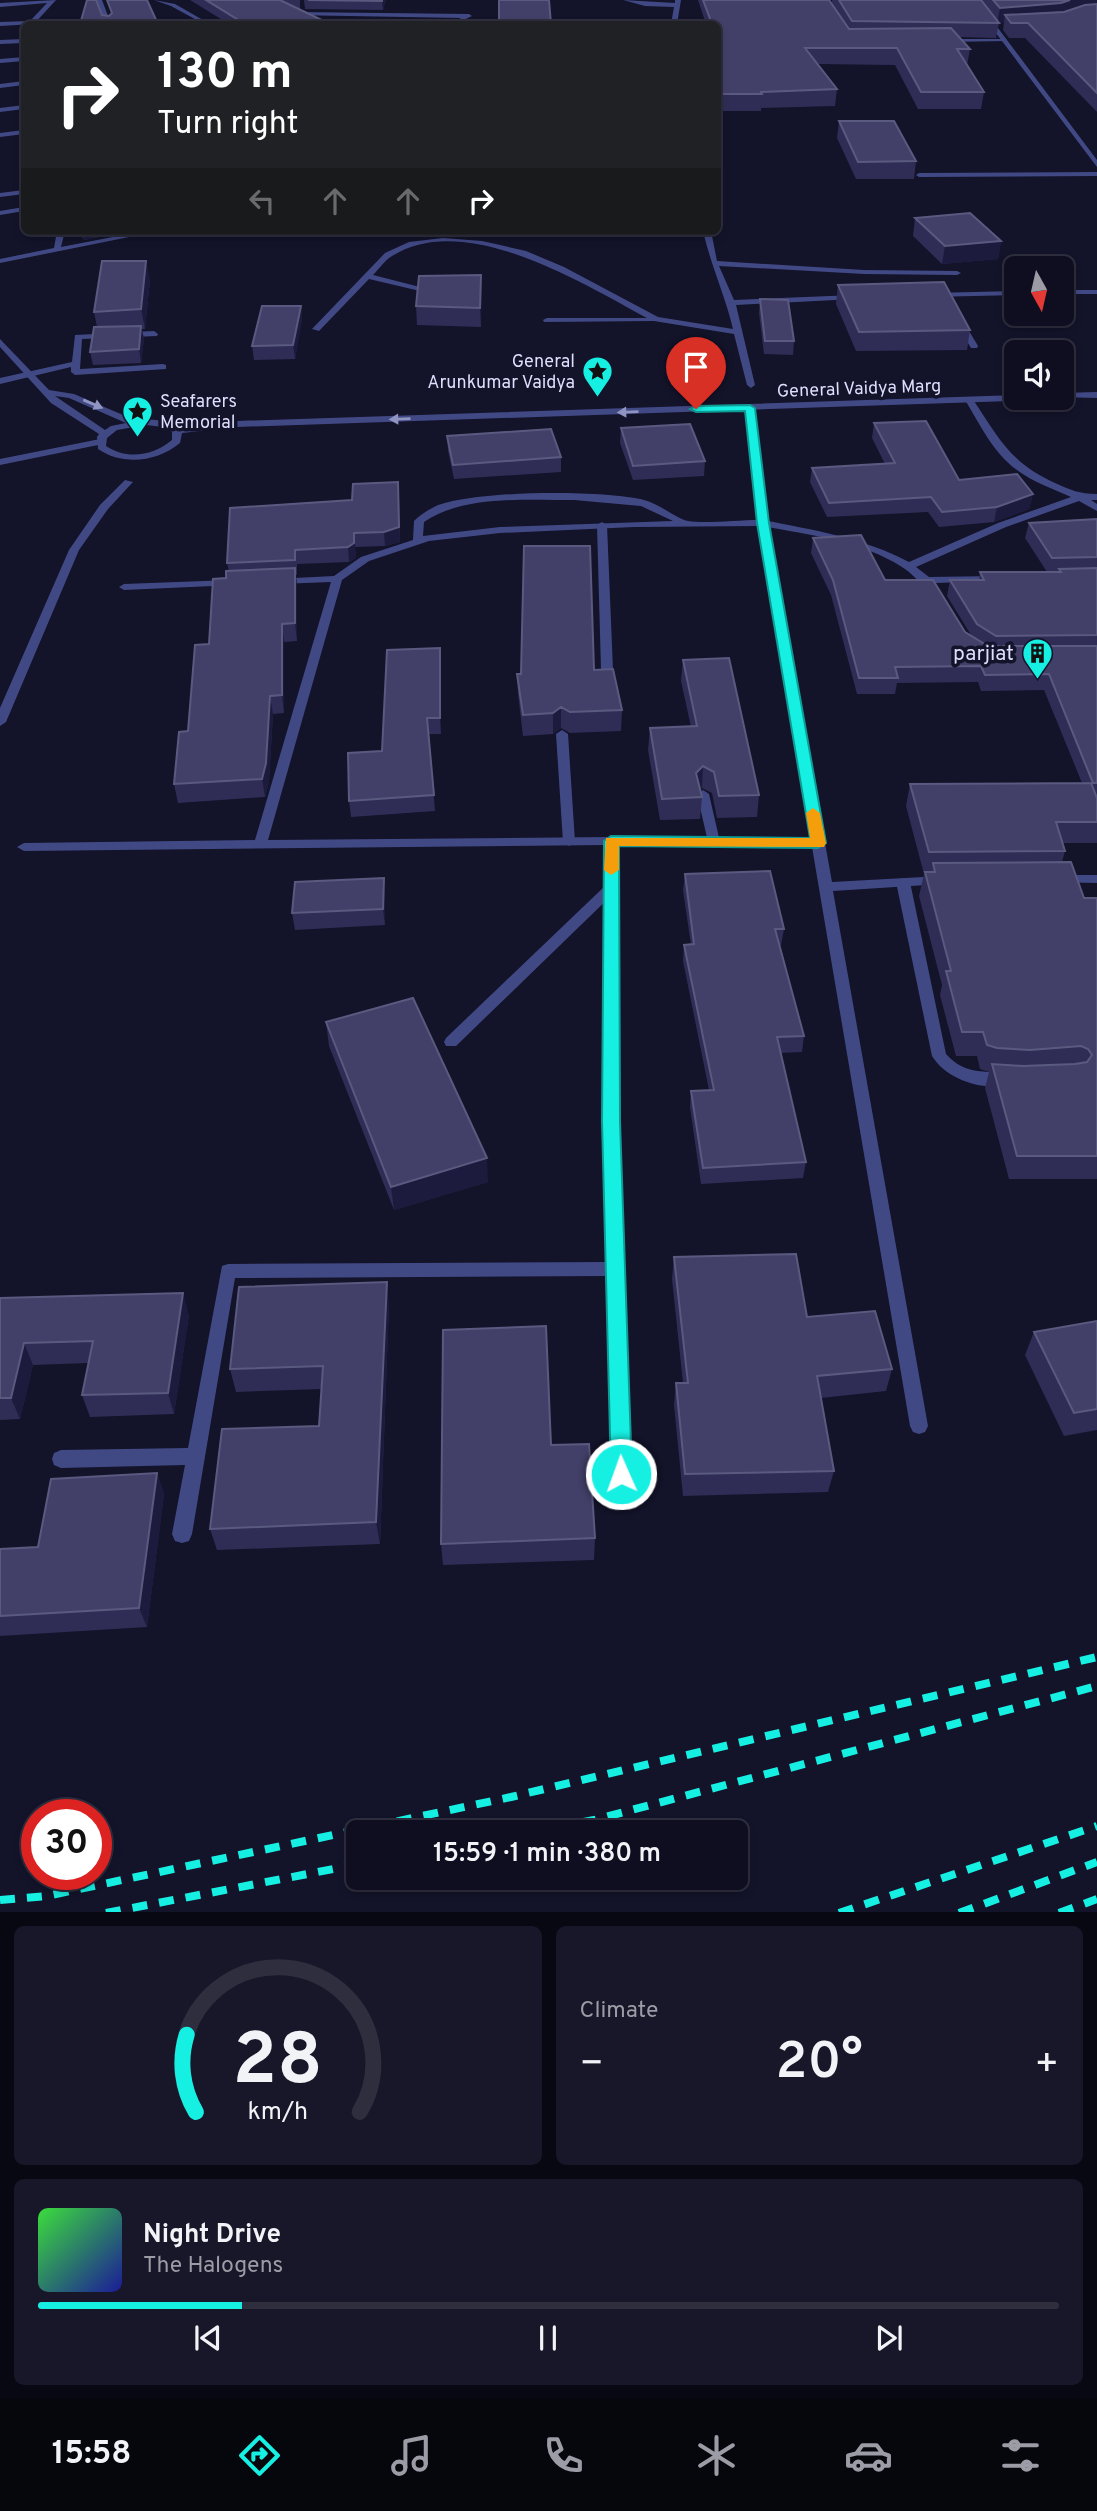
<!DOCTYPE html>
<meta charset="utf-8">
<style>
body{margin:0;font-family:Overpass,sans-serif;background:#171729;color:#f1f3f6;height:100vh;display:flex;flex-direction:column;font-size:26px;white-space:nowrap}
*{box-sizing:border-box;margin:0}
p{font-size:23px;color:#9b9ca5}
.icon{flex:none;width:38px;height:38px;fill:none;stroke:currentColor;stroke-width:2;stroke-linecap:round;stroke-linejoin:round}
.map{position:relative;height:1912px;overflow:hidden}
.sheet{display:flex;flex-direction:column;gap:14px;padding:14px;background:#080812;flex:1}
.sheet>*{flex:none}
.guide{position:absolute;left:21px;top:21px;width:700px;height:214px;border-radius:10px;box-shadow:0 4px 10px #0003,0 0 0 2px #2e2e3e;background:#202124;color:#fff;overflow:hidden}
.needle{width:46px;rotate:172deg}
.controls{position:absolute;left:1004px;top:256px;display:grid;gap:14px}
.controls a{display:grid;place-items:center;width:70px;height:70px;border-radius:10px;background:#0e0e20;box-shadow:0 4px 10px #0003,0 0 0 2px #2e2e3e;font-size:35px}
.speed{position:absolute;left:21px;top:1799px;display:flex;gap:14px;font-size:35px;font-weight:700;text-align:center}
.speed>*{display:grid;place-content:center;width:91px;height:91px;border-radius:50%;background:#0e0e20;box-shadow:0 4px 10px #0003,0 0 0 2px #2e2e3e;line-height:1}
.speed .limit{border:10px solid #d22;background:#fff;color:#111}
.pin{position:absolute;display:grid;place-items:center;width:60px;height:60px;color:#fff;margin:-72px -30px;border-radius:50% 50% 50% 0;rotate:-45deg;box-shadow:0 0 7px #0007}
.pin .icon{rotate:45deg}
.me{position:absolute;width:77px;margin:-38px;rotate:358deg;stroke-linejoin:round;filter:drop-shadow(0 0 5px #0008)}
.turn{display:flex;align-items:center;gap:24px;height:147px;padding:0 21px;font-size:32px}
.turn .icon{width:91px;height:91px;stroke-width:2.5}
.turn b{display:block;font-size:49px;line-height:60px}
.lanes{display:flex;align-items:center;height:66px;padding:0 21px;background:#0003;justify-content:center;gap:35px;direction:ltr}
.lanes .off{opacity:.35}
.big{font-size:52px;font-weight:600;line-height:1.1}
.sheet .widget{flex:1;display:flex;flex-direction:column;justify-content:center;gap:10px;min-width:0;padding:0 24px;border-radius:10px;background:#171729}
.sheet .dial{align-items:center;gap:0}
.dial svg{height:182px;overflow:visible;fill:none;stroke:#2e2e3e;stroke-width:7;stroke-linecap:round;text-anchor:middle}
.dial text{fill:#f1f3f6;stroke:none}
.song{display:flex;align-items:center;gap:21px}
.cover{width:84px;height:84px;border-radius:10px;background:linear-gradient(135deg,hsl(120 70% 55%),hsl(240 70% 35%))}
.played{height:7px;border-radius:4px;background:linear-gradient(90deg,#16f0e3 20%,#2e2e3e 20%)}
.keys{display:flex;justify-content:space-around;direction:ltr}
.heat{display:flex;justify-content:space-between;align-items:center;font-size:38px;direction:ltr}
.sheet .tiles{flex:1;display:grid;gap:14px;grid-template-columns:1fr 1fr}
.widget:last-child{grid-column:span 2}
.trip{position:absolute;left:346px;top:1820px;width:402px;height:70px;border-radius:10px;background:#0e0e20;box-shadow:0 4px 10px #0003,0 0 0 2px #2e2e3e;font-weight:600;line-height:70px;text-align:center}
.dock{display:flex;height:112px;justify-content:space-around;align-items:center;background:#06060d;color:#9b9ca5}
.dock .icon{width:49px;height:49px}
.dock .current{color:#16f0e3}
.dock b{font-size:32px;color:#f1f3f6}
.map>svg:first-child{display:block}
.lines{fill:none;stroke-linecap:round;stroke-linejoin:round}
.service{fill:#414985;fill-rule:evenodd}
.minor{fill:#414985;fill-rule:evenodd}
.tertiary{fill:#414985;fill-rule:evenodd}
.rail{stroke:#16f0e3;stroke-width:8;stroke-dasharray:15 12;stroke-linecap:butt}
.wall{fill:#2f2d56}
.shaded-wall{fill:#1c1b3d}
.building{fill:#424068;stroke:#5a597f;stroke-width:2}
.oneway{fill:#8f94c1}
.route{fill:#16f0e3;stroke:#0e9c94;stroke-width:2}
.slow{fill:#f59e0b}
.labels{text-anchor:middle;stroke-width:7;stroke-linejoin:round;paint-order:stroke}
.far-poi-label{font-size:18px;fill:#dddffd;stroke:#13132a;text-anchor:end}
.far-street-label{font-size:18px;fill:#dddffd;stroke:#13132a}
.poi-label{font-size:21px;fill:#dddffd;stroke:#13132a;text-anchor:end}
</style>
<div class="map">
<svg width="1097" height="1913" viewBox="0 0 1097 1913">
<rect width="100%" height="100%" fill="#13132a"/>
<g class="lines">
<path class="service" d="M56,0L34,24L0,26V22L30,21L47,3L0,7V3Z
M96,0H102L111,24H106Z
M154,0L175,4L210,24H204L171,6Z
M623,0L675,3V0H681L677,24H671L674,7L645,6Z
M295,12L469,14L472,16L455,24H450L461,18L293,15Z
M24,39V43L0,44V40Z
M945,39H1004L1007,41L943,42Z
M24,57V61L0,63V59Z
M24,81V85L0,88V84Z
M24,105V109L0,112V108Z
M24,130V134L0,137V133Z
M1097,172V176L919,177L916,175L919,173Z
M24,190V194L0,197V193Z
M24,207V211L0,215V211Z
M57,231H65L61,247L144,231H159L0,263V259L54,248Z
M703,231H711L717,261L864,270L957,271L961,273L957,275L864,274L719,266L734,300L855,295L859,297L855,299L736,305L755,385L751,388L747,385L734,334L654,321L544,322L543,320L547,318H647C582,283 465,210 392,256C385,260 379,269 373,275L420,287V291L369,279L319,331L312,329L385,253L409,242L443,238L482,241L526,251L564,267L658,317L733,329C725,295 711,266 703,231Z
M1062,290H1097V294H1062Z
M1017,291V295L931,297L927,295L931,293Z
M957,321H963L978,346L977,348H971L956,323Z
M154,331L158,334L157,336L82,339L80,369L163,364L166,365V369L75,375L71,372V367L0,384V378L72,362L75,335Z
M966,398H972C999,438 1009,462 1055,483C1071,490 1079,494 1097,494V500H1091L1097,504V511L1079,501L1006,527L916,567L929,577L998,576L1003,579L1002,581L934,583L943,595L938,598C929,594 914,574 902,567C862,541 809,535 763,526L758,523L763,520C813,530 864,538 909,562L998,523L1071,497C1053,489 1033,482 1017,470C993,453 980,424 965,400Z
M100,439L105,442L103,444L0,465V459Z
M602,522L607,525L613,670L607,673L601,670L597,525Z
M562,730L568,734L575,842L569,846L563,842L556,734Z
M703,790L709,794L720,842L714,846L708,842L697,794Z
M903,878L910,882L946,1054C967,1077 984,1068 1009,1076L1012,1080L1009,1084C983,1092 946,1079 932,1056L896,882Z
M611,884L616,885L618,888L616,891L456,1046H446L444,1042L446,1038L606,885Z"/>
<path class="minor" d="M971,0H977L1097,160V167Z
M747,406L755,408L768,523L832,882L942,876L949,880L942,884L833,891L928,1426L925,1432L919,1434L913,1432L910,1426L812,847L617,845L619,1121L630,1474L628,1480L621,1483L614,1480L612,1474L607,1276L235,1278L192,1534L189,1541L182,1543L175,1541L172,1534L185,1465L61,1468L54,1465L52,1459L54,1453L61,1450L188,1448L222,1266L228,1264L607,1262L603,1121L605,845L24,851L17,847L24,843L255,840L331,582L279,584L274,581L275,579L334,576L361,557L413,540L414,521C420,515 428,510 436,506C477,490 601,490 644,500C660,504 675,518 688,521C703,524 740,520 758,520ZM574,500L641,506L673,521L500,527L423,536L424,522C462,495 528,500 574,500ZM758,526L811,839L611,837L268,840L342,580L369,561L429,541L500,533L634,527Z
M125,480L133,482L108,509L79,550L6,722L0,726V708L69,550L100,505Z
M231,580L236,583L235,585L124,590L119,587L124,584Z
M1060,875H1097V883L1055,882L1053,879L1055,876Z"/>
<path class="tertiary" d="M0,339L49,390L74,394L137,421L146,419L165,421L179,428L237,421L1017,395V397H1043L1039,400L237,427L182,433L180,443C157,462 123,466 98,449L97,437L99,434L51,403L0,347ZM55,396L69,398L126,423L111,426L105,430ZM146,425L163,427L172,432V440C153,456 127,460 106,446L107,438L117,430Z
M1097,392V398L1058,397H1062V393Z"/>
<path class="rail" d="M528,1832L594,1820L1097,1686
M0,1900L47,1896L511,1797L1097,1657
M106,1913L359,1864
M839,1913L1097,1826
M959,1913L1097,1862
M1059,1913L1097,1899"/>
</g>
<path class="wall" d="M190,0H300V9L330,24H229Z
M304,0H386L383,10L305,9Z
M698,0H829L832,4V0H1097V112L1025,38H1009L1003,30L1004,22L999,23L996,38L959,37L970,49L967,65L984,92L981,109H918L895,65L818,64L837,89L835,106L761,108V111H720L718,104V24H706Z
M839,121L916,161L914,179H856L837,138Z
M915,218L1001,241L998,259L942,264L913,236Z
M78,231H130L84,240Z
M481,275V327L417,325L416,306Z
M150,280L145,329H142L144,339L141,363L93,365L90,352L97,327L94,312Z
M838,285L970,330L967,350L856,351L836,304Z
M760,299L794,341L793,355L764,354L759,313Z
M301,306L302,319L295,359L254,360L252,346Z
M874,423L959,480L1033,494L1029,509L994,522L939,527L928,512L827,517L810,482L812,468L885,464L872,438Z
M621,428L705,461L704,476L633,480L620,443Z
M447,436L561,457V472L454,479L448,451Z
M399,497L400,542L385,546L355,547L356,558L349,562L297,564V575H296L297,586V641L284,642V713L273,714L269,782L265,797L178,803L174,784L188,731L209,644L229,571L227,563Z
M1097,520V843H1062L1065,851L1062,862L1084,898H1097V1179H1009L985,1088L989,1072L980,1069L977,1056H956L940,995L942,985L919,896L924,874L906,806L910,784L1082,783L1044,690L981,691L978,682L897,683L895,694H857L831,595L811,553L813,538L885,580L971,635L947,596L950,580H979L980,572H1047L1025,538L1029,523Z
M440,648L441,734H429L435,811L351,817L349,801L382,751Z
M683,660L759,795L757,817L717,818L712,793L702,788L700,789L702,797L700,819L660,820L648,750L650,728L691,727L681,681Z
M594,670L622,710L621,731L570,733L561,728L553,734L523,736L518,694L517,674Z
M685,874L784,929L781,945H780L804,1036L802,1052L780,1053L806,1162L803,1178L701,1184L690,1107L691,1091L709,1090L683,961L684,945H691L683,890Z
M385,894V925L295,930L292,913Z
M326,1022L488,1182L394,1210L329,1046Z
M674,1257L807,1317L892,1369L886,1391L821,1398L834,1471L828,1492L683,1496L674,1405L676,1383H683L672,1279Z
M0,1298L189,1315L174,1414L90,1417L82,1395L88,1363L33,1365L20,1419L0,1420Z
M389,1305L380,1544L217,1550L210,1529L319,1426L322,1389L236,1392L230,1369Z
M1097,1321V1430L1064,1436L1025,1355L1034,1332Z
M551,1445L595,1538L594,1560L443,1565L441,1544Z
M157,1473L164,1494L147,1627L0,1636V1549L38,1547Z"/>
<path class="shaded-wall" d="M382,0H386L383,10L382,1Z
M1070,0H1097V9L1005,15L1004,22L997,23L1000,8Z
M82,231H130L84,240Z
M1001,241L998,259L942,264L945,246Z
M146,261L150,280L145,329L141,309Z
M481,275L482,294L481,327L480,308Z
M301,306L302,319L295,359L293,345Z
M141,326L144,339L141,363L139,349Z
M398,482L400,542L385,546L384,532Z
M1033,494L1029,509L994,522L997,507Z
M354,533L356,558L349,562L348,547Z
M295,568L297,586V641L295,623Z
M282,624L284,642V713L282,695Z
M440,648L441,664V734L440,718Z
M270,696L273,714L269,782L265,797L262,779Z
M561,707V728L553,734V713Z
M703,766L702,788L694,795L696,773Z
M384,878L385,894V925L383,909Z
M487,1158L488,1182L394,1210L391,1187Z
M387,1282L389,1305L380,1544L376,1522Z
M183,1293L189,1315L174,1414L168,1393Z
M24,1343L33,1365L20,1419L11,1398Z
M157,1473L164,1494L147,1627L139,1608Z"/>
<path class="building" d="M87,0H96L102,15L109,16L112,13L107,0H147L158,24H80Z
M206,0H280L330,24H245Z
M308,0H382V1Z
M499,0H549L551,24H499Z
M703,0H829L849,29L951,28L970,49H957L984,92H921L897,48H805L837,89L761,92L762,94H722L718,85V24H712Z
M839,0H981L999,23L852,21Z
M993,0H1070L1061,3L1000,8Z
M1097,4V93L1028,23H1011L1005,15L1064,12L1085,5Z
M839,121H894L916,161L858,162Z
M970,213L1001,241L945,246L915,218Z
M102,261H146L141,309L94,312Z
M481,275L480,308L416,306L419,276Z
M944,282L970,330L859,332L838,285Z
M760,299L788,300L794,341H765Z
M262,306H301L293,345L252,346Z
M141,326L139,349L90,352L94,327Z
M926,421L959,480L1017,474L1033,494L997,507L942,512L931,497L829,503L812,468L895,463L874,423Z
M690,424L705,461L633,466L621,428Z
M551,429L561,457L453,465L447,436Z
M398,482L399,527L384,532L354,533V543L348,547L295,550V560L227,563L230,508L352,500L353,484Z
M1097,519V557L1052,558L1029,523Z
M861,535L885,580H933L965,632L988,646H1097V783H1093L1049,674L985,675L981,666L895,667L898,678H859L833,580L813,538Z
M524,546H590L594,670L613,669L622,710L570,712L561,707L553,713L523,715L517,674H521Z
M295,568V623L282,624V695L270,696L266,763L262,779L174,784L179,732L188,731L195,645L209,644L213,579L226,578V571Z
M1097,568V635L996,636L977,624L950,580H984L980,572H1061L1059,569Z
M440,648V718H427L434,795L349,801L348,753L382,751L387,650Z
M729,658L759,795L719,796L714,772L703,766L696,773L702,797L662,799L650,728L697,726L683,660Z
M1091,783L1097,798V822H1056L1065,851L929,852L910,784Z
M1071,862L1084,898H1097V1156H1017L992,1064L1023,1066L1075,1064L1087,1062L1092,1055L1088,1049L1081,1046L1030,1050L997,1048L987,1045L983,1032H962L946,971H951L925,872H935L933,863Z
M770,871L784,929H775L804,1036L777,1037L806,1162L703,1168L691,1091L714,1090L684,945L694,944L685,874Z
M384,878L383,909L292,913L295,882Z
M413,998L487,1158L391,1187L326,1022Z
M796,1254L807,1317L875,1311L892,1369L817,1376L834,1471L685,1474L676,1383H688L674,1257Z
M387,1282L376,1522L210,1529L222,1429L319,1426L323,1366L230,1369L239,1287Z
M183,1293L168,1393L82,1395L93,1341L24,1343L11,1398H0V1298Z
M1097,1321V1409L1074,1413L1034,1332Z
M546,1326L551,1445L589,1444L595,1538L441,1544L443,1330Z
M157,1473L139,1608L0,1616V1549L38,1547L51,1479Z"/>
<defs><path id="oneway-solid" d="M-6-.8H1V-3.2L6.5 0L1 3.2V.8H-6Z" transform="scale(1.75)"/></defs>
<g class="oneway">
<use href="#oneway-solid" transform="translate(93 404) rotate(23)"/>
<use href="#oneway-solid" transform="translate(628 412) rotate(178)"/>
<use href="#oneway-solid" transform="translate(400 419) rotate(178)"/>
</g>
<path class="route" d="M750,405L755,408L769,523L826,843L818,848L619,846L620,1121L632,1474L629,1481L621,1484L614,1481L611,1474L602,1121L604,841L611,836L810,838L757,523L745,411L696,412L690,409L696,406Z"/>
<path class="slow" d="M813,808L820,813L826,843L824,847L619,846V870L611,875L604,870L606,838H810L806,813Z"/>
<defs>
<symbol id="sight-pin" viewBox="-11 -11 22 30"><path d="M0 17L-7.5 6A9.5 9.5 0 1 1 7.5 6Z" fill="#16f0e3" stroke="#13132a"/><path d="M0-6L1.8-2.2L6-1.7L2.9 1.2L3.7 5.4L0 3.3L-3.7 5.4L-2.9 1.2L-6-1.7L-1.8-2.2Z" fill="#111"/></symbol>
<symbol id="building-pin" viewBox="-11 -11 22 30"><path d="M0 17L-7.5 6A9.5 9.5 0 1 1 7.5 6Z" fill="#16f0e3" stroke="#13132a"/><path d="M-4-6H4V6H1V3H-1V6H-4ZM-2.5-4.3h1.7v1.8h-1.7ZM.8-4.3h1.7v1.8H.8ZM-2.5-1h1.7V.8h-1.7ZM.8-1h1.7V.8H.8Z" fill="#111"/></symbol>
</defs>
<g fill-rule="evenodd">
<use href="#sight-pin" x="580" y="354" width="35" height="47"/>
<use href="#sight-pin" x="120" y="394" width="35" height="47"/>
<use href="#building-pin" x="1020" y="636" width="35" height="47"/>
</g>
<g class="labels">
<g class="far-poi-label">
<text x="575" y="367">General<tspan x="575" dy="21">Arunkumar Vaidya</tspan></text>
<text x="160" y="407" text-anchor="start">Seafarers<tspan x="160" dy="21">Memorial</tspan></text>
</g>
<g class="far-street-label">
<text transform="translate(859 388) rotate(-2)" y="6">General Vaidya Marg</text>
</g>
<g class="poi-label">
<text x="1014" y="660">parjiat</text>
</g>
</g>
</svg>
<div class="controls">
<a><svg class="needle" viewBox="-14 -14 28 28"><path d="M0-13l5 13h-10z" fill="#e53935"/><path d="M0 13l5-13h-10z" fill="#9b9ca5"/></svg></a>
<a><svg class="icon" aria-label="sound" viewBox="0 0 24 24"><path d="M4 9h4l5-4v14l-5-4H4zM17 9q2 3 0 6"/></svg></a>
</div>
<div class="speed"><div class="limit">30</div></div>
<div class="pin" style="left:696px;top:409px;background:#d93025"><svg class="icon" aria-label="arrive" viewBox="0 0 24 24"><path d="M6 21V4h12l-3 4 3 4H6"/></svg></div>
<svg class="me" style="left:621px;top:1474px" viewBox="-20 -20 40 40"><circle r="17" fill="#16f0e3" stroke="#fff" stroke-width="3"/><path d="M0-11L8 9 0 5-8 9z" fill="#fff"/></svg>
<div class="trip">15:59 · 1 min · 380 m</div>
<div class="guide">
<div class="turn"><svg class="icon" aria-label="right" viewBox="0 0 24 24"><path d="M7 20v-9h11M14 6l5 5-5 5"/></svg><div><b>130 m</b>Turn right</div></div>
<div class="lanes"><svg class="icon off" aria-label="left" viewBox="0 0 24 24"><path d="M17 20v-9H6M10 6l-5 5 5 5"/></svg><svg class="icon off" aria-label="ahead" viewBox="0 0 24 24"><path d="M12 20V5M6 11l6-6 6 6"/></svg><svg class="icon off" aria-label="ahead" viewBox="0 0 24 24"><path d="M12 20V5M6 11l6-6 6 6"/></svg><svg class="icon" aria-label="right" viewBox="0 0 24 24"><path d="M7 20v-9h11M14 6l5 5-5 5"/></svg></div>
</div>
</div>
<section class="sheet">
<div class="tiles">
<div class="widget dial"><svg viewBox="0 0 100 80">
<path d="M14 69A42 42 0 1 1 86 69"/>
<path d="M14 69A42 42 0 0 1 10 35" stroke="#16f0e3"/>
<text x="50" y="56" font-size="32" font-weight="700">28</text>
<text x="50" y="72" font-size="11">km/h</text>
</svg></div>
<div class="widget"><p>Climate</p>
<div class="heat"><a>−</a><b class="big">20°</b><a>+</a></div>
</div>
<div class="widget">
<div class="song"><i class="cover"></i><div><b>Night Drive</b><p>The Halogens</p></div></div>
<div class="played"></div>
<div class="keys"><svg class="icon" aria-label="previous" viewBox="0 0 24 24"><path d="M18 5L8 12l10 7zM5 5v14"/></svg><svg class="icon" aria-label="pause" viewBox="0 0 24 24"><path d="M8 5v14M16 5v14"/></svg><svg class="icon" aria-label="next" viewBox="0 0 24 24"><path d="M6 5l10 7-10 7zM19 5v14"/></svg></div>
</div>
</div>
</section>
<nav class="dock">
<b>15:58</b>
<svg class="icon current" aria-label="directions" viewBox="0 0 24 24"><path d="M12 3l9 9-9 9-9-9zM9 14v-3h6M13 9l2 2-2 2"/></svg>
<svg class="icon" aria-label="music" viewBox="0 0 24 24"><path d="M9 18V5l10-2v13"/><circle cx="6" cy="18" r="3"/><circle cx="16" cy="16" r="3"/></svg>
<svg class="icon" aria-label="phone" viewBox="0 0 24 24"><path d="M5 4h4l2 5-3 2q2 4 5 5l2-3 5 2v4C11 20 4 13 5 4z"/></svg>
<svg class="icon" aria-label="climate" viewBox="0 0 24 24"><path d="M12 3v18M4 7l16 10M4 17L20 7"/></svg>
<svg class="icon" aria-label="car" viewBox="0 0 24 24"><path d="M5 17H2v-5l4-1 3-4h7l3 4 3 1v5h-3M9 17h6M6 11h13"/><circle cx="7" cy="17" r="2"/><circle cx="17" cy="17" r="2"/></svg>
<svg class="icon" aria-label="filters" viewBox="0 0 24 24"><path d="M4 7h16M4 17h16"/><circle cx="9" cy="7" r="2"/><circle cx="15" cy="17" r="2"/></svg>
</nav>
